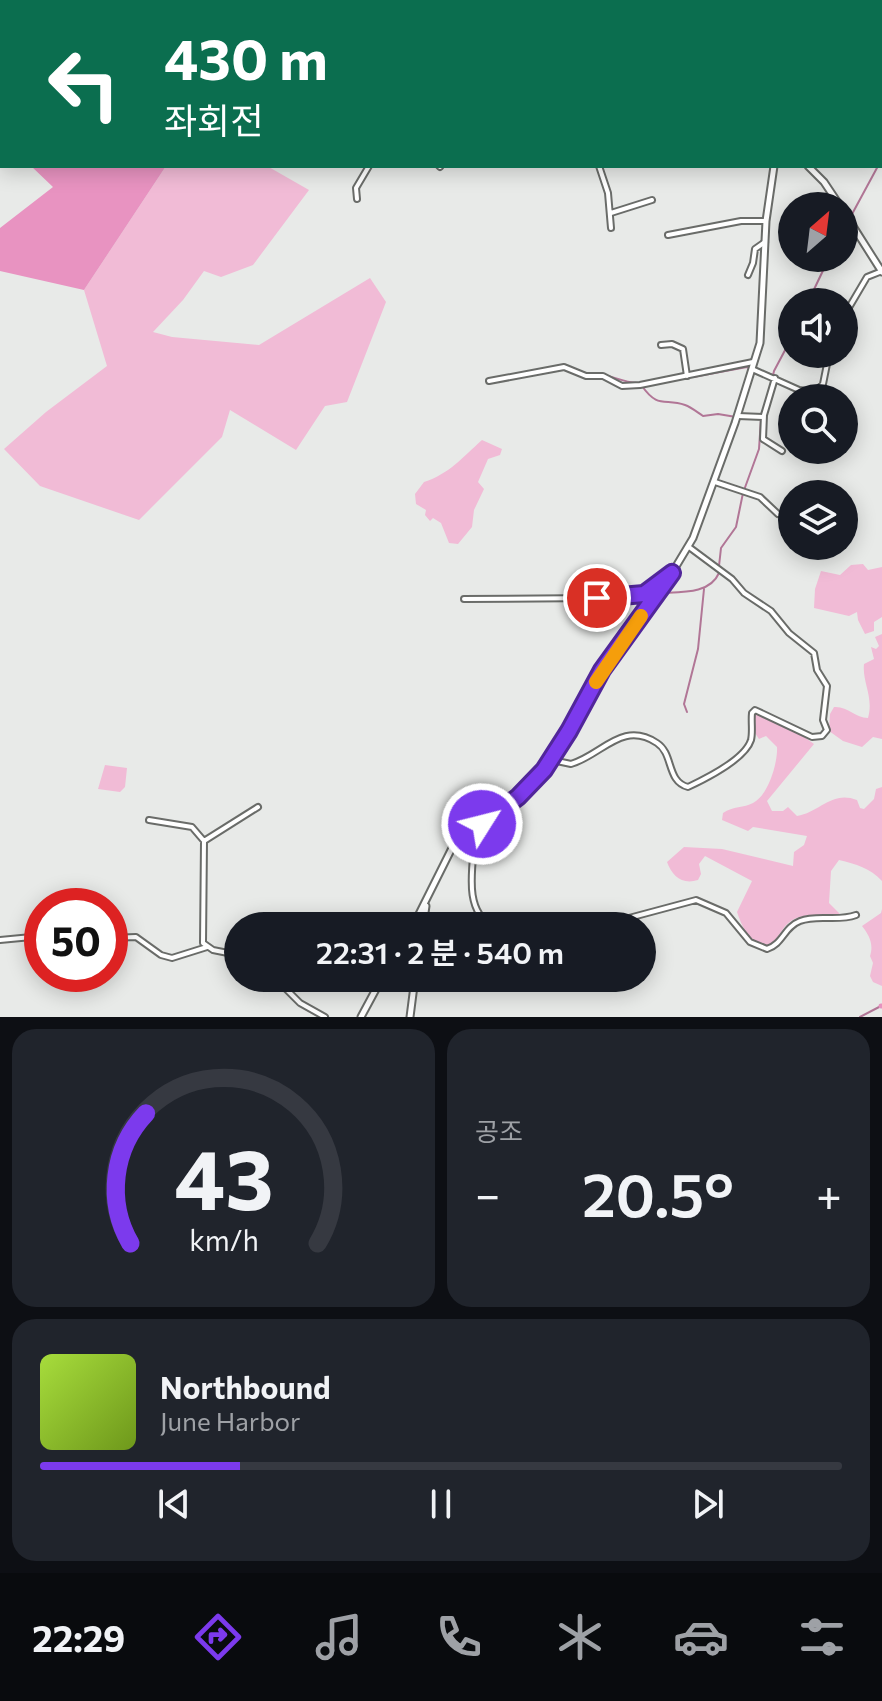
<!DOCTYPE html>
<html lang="ko">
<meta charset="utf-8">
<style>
body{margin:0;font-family:Commissioner,"Noto Sans KR",sans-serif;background:#20242c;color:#f1f3f6;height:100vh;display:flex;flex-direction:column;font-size:30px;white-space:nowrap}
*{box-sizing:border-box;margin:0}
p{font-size:26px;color:#9ea1a6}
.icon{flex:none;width:44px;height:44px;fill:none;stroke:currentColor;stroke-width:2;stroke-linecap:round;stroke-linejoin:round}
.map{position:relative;height:1017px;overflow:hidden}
.panel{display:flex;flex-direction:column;gap:12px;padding:12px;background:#0d0f14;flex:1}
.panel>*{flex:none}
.top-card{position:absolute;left:0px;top:0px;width:882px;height:168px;box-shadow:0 4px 20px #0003;background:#0b6e4f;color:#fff;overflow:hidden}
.needle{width:52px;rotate:28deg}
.fabs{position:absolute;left:778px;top:192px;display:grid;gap:16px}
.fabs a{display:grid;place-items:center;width:80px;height:80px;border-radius:50%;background:#171b24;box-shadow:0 4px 20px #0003;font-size:40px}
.speed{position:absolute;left:24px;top:888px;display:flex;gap:16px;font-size:40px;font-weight:700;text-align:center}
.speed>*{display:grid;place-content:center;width:104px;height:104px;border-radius:50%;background:#171b24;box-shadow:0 4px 20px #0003;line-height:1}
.speed .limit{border:12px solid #d22;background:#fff;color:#111}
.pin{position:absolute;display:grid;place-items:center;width:68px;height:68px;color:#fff;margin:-34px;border:4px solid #fff;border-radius:50%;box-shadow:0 2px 8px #0007}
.me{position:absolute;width:88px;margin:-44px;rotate:54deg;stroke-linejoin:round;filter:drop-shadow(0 0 6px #0008)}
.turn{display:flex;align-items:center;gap:28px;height:168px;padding:0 32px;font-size:36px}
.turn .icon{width:104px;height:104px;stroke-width:2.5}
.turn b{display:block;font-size:56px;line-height:68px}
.big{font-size:60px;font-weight:600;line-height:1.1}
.panel .widget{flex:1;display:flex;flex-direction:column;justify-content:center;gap:12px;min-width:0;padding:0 28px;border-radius:24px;background:#20242c}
.panel .dial{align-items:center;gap:0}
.dial svg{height:208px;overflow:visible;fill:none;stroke:#363941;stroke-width:7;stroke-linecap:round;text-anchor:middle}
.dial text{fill:#f1f3f6;stroke:none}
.song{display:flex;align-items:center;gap:24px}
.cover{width:96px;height:96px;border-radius:12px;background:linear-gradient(135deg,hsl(80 70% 55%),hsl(80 70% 35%))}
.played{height:8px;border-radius:4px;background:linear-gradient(90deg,#7c3aed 25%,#363941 25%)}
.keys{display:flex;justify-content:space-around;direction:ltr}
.heat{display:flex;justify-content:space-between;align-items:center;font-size:44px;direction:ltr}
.panel .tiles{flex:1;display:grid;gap:12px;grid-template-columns:1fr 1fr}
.widget:last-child{grid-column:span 2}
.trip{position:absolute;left:224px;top:912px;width:432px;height:80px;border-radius:40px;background:#171b24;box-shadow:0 4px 20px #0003;font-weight:600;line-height:80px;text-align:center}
.tab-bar{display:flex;height:128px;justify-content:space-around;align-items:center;background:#090b0e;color:#9ea1a6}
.tab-bar .icon{width:56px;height:56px}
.tab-bar .on{color:#7c3aed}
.tab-bar b{font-size:36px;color:#f1f3f6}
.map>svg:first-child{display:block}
.green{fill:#f1bbd6}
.forest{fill:#e893c1}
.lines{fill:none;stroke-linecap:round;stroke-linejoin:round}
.stream{stroke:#b17696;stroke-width:2}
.canal{stroke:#e692bf;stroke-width:5}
.minor-casing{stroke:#6a6c69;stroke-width:8}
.tertiary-casing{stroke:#6a6c69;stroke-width:9}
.secondary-casing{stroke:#6a6c69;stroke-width:9}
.motorway-casing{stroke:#6a6c69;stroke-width:11}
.minor{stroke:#fff;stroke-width:4}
.tertiary{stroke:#fff;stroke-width:5}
.secondary{stroke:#fff;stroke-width:5}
.motorway{stroke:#fff;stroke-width:7}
.route-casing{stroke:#51269a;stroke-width:20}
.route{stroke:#7c3aed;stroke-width:14}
.slow{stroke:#f59e0b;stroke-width:14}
</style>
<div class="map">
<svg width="882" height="1017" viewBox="0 0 882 1017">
<rect width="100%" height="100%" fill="#e8eae8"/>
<path class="green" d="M166,166H267L309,190L253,265L221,277L204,271L183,300L153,332L172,337L259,345L370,278L386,302L347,402L325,406L296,450L230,410L222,437L139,520L40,486L4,449L46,412L107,366L84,290Z
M482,440L502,449L500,455L488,459L478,482L484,489L474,510L472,527L458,544L449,543L441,523L433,518L430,521L425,515L426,510L416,504L415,494L424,482C449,474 462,458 482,440Z
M863,564L868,570L882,567V617L874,622V631L865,634L858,620L857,612L849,616L814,608L815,589L821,571L840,575L851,565Z
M882,634V739L873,737L862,747L843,741L829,731L830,714L834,707C848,706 855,718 868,718C874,697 862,682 864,664L874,659L871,647L876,649L879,646L875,637Z
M757,714L796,731L814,744L767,801L772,811H783L788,807L797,816C820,812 832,790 857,800L860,808L864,809L874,799L876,789L882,787V881C870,868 856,864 839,860L831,871L829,903L842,916C827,916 804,912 791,921C779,929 779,944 763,946C748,940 742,927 737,912L752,881L705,856L699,864L701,874L698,880C682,885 672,876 667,862L684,847L722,849L793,866L794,852L804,845L807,836L753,827L748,831L722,820L723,813C733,806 744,808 753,803C769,795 778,761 777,747L766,736L759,739L755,733L753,716Z
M105,765L127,768L125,787L120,792L98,789Z
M882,909V986L873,982L870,976L873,963L870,956C874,944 869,935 862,926L881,913Z"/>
<path class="forest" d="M68,0H283V2H67Z
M31,166H166L84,290L0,271V228L53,187Z"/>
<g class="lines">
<path class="stream" d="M760,0L764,2
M880,46L882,47
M880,54L882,55
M880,163L882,159
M851,216L878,166
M808,302L829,258
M581,372L591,375
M597,374C612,375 621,382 637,383
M693,377L747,367L773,375
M642,386C658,409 665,398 685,405C691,407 697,412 703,416L718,414L736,417
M769,393L774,371L792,337
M719,566L721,548L736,527L743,493L759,449L761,419
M661,593C682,592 710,594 719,573
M584,690C601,659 626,614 655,593
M687,712L684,704L698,649L704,589
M860,1017L881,1006"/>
<path class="canal" d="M881,1006H882"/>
<defs>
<path id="minor" d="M385,0L386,2
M773,0L778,2
M720,2L721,0
M439,166L440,167
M599,166L608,193L611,228
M357,199L356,188L369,166
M611,213L652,200
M668,235L741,221H766
M748,275L753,263L755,249L765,242
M844,316L867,277L882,271
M661,345L672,344L683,349L687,376
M752,369L799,390L815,392L823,384L829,354
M775,378L764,415L763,439L782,451
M489,381L564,367L586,376H603L622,386L640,385L753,362
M738,416L763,417
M715,482L760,497L778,514
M464,599L597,598L644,594L668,576
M552,760L571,764C602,755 622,720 657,743C674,754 666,781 688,787C705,779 745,759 751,740C753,732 751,722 752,713L755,710L812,737L822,736L827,730L823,720L827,686L817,670L814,653L789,633L771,611L744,593L732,579L689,547
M149,820L192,827L204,841L203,943L213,950L238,955
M475,830C475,859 460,910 493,926
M204,841L258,807
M599,926L696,900L726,913L750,942L767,949C783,944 784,927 800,921C818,914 837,922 856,915
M110,938L136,937L161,955L172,958L207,947
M0,940L42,936
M275,978L300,1003L325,1017"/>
<path id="tertiary" d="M808,166L824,182L840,206
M844,212L882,272"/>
<path id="secondary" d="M801,2V0
M413,926L454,844L518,797L552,760L602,670L672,573L693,538L735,423L760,343L766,221L774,166
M423,926L426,906
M361,1017L382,978
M410,1017L415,978"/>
<path id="motorway" d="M864,0L867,2
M880,0L882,2
M880,12L882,13"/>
</defs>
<use href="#minor" class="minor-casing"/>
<use href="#tertiary" class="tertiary-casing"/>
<use href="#secondary" class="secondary-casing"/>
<use href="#motorway" class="motorway-casing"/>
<use href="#minor" class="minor"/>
<use href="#tertiary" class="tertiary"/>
<use href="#secondary" class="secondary"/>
<use href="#motorway" class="motorway"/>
</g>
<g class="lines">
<defs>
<path id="route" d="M482,824L518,797L544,770L569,731L602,670L672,573L644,594L597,598"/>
</defs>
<use href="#route" class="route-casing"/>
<use href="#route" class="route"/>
<path class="slow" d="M596,682L641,616"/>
</g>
</svg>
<div class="fabs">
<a><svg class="needle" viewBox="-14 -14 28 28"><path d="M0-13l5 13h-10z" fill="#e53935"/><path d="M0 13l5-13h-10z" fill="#9ea1a6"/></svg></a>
<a><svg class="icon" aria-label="sound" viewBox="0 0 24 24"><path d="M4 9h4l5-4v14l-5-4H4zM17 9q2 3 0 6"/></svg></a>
<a><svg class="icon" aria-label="search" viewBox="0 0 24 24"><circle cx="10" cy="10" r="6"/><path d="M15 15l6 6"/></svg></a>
<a><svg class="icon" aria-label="layers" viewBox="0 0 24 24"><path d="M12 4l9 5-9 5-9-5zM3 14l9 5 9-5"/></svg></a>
</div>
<div class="speed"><div class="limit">50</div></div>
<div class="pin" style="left:597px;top:598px;background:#d93025"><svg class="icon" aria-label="arrive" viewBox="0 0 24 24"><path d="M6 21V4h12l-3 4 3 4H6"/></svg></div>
<svg class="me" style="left:482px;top:824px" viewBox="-20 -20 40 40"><circle r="17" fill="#7c3aed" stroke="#fff" stroke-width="3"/><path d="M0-11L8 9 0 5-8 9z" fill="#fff"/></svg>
<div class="trip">22:31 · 2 분 · 540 m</div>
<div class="top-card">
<div class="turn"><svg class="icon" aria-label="left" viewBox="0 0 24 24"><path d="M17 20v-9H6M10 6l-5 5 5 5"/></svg><div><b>430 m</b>좌회전</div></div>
</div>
</div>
<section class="panel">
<div class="tiles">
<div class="widget dial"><svg viewBox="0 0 100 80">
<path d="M14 69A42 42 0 1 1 86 69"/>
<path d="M14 69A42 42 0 0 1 20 19" stroke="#7c3aed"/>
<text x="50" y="56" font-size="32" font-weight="700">43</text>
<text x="50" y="72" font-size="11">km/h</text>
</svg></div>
<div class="widget"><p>공조</p>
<div class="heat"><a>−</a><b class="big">20.5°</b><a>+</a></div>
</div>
<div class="widget">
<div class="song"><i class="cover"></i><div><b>Northbound</b><p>June Harbor</p></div></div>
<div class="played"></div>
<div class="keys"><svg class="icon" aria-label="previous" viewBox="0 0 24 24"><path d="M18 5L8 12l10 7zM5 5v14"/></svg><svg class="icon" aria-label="pause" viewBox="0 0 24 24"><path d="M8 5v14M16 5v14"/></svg><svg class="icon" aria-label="next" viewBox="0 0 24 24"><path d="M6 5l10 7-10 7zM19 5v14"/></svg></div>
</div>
</div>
</section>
<nav class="tab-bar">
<b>22:29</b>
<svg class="icon on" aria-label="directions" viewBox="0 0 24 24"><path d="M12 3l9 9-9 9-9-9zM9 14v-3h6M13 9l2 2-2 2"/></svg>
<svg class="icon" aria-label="music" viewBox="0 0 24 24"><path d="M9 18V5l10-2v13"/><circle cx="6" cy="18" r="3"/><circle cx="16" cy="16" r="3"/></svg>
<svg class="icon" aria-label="phone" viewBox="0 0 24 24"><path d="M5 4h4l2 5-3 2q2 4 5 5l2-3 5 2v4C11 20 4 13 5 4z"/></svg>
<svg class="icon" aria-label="climate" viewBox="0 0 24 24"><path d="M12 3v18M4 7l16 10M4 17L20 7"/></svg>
<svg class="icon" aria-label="car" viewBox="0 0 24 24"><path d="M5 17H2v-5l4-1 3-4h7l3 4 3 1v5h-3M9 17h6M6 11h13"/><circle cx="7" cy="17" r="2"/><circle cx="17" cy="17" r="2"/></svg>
<svg class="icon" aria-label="filters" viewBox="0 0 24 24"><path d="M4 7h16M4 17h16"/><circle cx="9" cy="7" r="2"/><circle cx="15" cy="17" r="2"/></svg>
</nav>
